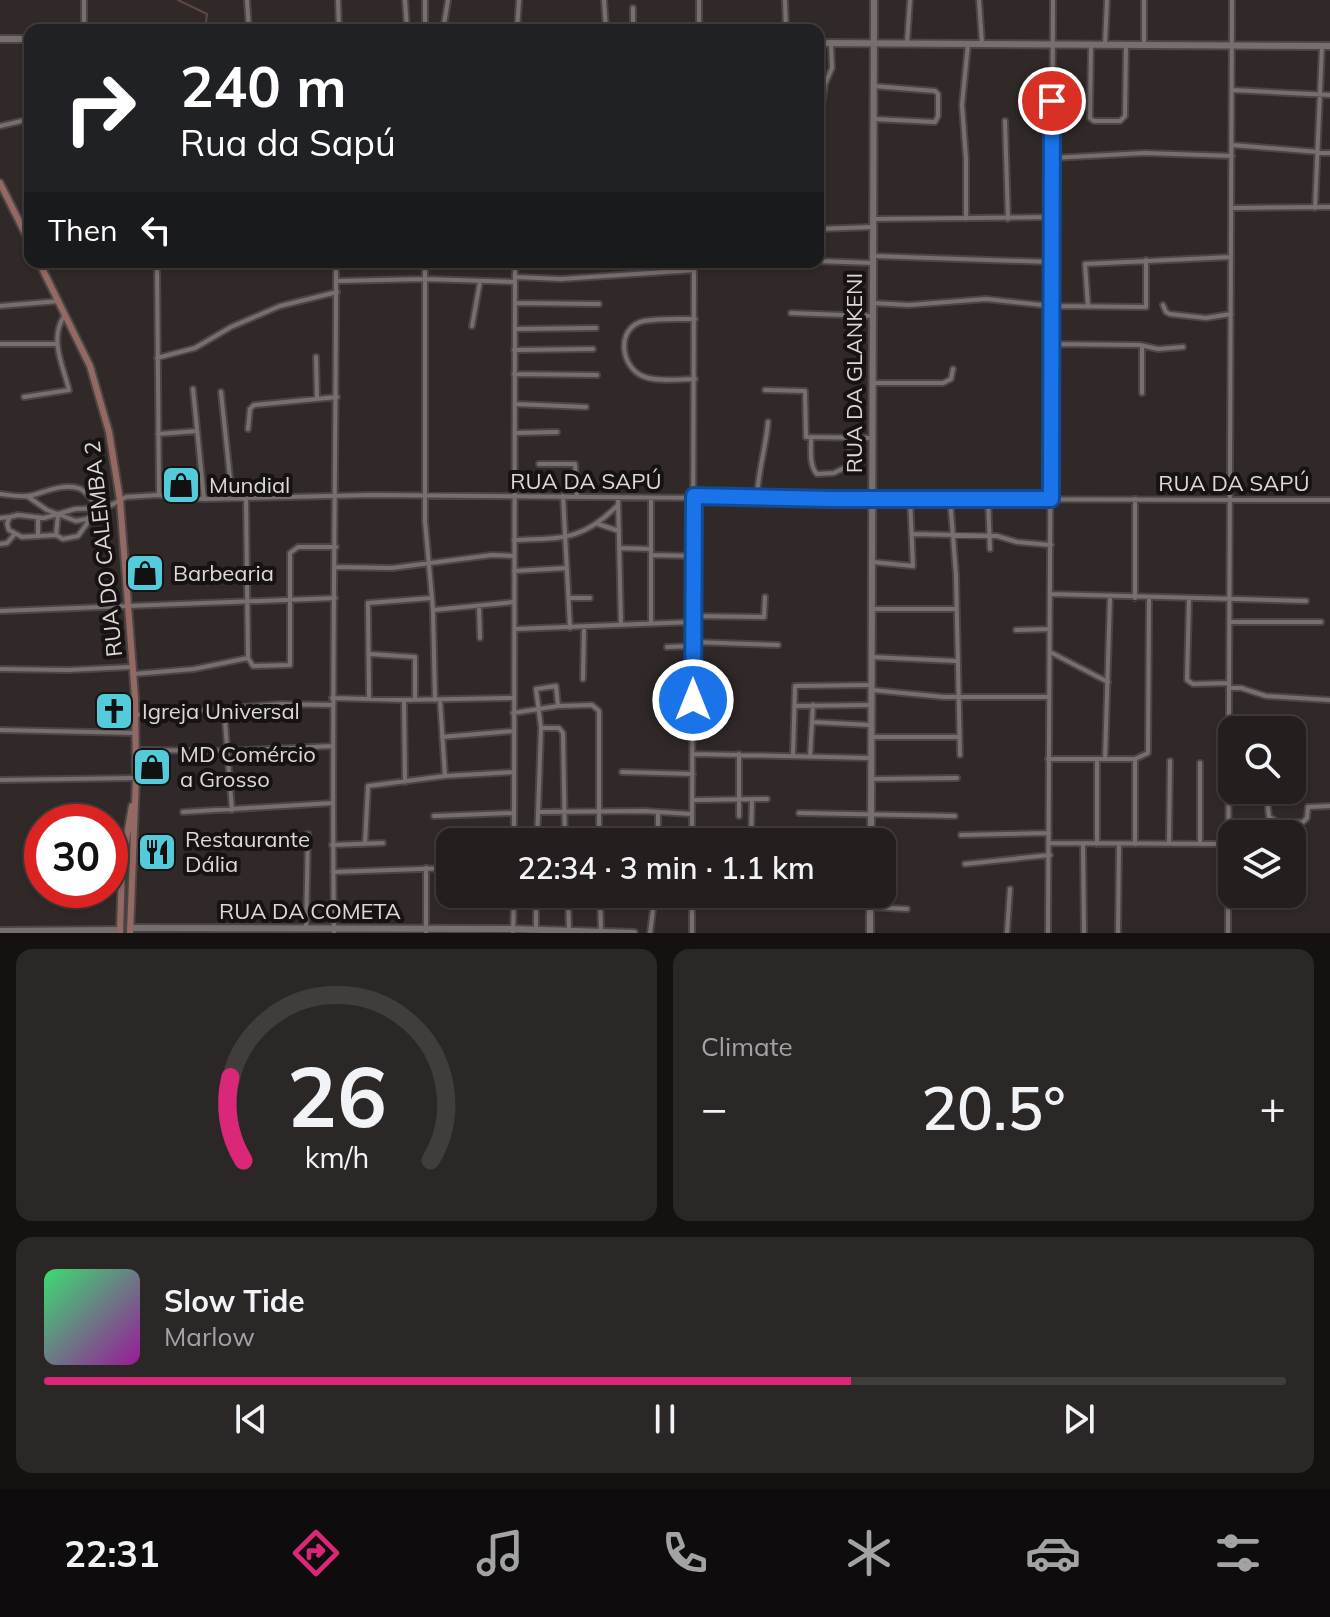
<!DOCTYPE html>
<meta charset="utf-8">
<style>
body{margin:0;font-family:Mulish,sans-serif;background:#2c2727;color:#f1f3f6;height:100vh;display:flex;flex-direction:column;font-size:30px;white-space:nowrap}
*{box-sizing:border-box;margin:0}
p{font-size:26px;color:#a3a2a4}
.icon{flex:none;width:44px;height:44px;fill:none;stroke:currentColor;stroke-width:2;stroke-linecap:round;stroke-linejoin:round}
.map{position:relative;height:933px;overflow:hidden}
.side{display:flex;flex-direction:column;gap:16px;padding:16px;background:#141110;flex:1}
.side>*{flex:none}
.banner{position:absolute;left:24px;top:24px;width:800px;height:244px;border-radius:16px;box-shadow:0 2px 6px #0004,0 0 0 2px #413d3c;background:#202124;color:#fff;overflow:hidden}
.buttons{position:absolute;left:1218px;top:716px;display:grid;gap:16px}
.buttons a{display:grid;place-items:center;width:88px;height:88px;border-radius:16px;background:#241f1e;box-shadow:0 2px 6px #0004,0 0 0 2px #413d3c;font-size:40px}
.speed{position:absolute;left:24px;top:804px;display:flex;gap:16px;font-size:40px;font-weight:700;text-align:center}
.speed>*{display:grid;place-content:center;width:104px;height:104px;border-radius:50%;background:#241f1e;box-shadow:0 2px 6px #0004,0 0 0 2px #413d3c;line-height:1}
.speed .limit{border:12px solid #d22;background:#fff;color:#111}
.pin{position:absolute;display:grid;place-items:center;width:68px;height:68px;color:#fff;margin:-34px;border:4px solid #fff;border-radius:50%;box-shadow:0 2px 8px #0007}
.me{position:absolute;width:88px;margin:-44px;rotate:0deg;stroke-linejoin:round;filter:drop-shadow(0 0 6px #0008)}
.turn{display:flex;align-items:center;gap:28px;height:168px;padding:0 24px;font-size:36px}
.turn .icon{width:104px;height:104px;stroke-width:2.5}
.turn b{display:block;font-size:56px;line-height:68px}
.then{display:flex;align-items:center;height:76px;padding:0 24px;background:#0003;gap:16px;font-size:30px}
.big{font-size:60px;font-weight:600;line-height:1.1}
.side .widget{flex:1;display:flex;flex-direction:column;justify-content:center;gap:12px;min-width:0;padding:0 28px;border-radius:16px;background:#2c2727}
.side .dial{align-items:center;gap:0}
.dial svg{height:208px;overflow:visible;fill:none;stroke:#413d3c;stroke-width:7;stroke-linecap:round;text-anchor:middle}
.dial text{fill:#f1f3f6;stroke:none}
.song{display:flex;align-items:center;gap:24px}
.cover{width:96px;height:96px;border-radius:12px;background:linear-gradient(135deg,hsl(140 70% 55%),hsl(300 70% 35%))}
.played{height:8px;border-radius:4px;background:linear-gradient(90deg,#db2777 65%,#413d3c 65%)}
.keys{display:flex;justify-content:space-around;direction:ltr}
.heat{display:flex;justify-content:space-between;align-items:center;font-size:44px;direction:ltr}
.side .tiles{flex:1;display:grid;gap:16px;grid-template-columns:1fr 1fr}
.widget:last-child{grid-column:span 2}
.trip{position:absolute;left:436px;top:828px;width:460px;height:80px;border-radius:16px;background:#241f1e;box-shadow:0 2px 6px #0004,0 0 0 2px #413d3c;font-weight:600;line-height:80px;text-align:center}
.tabs{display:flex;height:128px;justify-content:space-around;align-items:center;background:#0e0c0c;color:#a3a2a4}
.tabs .icon{width:56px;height:56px}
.tabs .current{color:#db2777}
.tabs b{font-size:36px;color:#f1f3f6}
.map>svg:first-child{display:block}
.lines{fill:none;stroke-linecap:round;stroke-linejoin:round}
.stream{stroke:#5e4746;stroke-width:2}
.minor-casing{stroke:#4b4645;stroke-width:8}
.tertiary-casing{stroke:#4b4645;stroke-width:10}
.secondary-casing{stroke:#4b4645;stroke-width:10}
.minor{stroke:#776f6d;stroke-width:4}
.tertiary{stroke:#776f6d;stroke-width:6}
.secondary{stroke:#946964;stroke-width:6}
.route-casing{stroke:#114b97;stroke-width:20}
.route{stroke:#1a73e8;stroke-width:14}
.labels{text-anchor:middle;stroke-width:8;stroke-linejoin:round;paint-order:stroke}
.street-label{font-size:22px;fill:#ded9d8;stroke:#161312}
.poi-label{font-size:22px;fill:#ded9d8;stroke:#161312;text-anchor:start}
</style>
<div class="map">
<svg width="1330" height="933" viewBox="0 0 1330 933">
<rect width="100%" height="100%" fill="#302928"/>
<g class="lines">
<path class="stream" d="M178,0L207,14L205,30"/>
<defs>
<path id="minor" d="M247,0L249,30
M338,0L339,30
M405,0L407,30
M604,0L606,30
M699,0V30
M785,0L786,30
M979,0L982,44
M1144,0V45
M633,8V30
M84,30V0
M425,30V0
M443,30L448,0
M517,30L519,0
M907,43L910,0
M1091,44L1090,118L1094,121H1120L1125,116L1126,45
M1105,44L1107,0
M873,86L935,91L938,94V116L935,122L874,119
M1232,90L1330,95
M1005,121L1008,219
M0,126L30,119
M1232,145L1330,153
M1052,158L1145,153L1232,156
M818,178L821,111L825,84L832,68L831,43
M1232,208L1330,207
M1315,208L1322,46
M874,219L1052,217
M966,219V159L962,105L968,44
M818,229L872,227
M874,256L1051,262
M818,261L872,263
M157,262L159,495
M425,262V521L433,610L435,700
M515,277L561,279L694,270
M337,281L425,279L514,282
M515,303L599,304
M873,303L909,305L986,299L1051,306L1146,307V260
M1163,305L1166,312L1170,314L1206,318L1231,314
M0,306L59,301
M1088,306L1085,264L1231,257
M791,313L872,316
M695,319C679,319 660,318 644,321C615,327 620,369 645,377C660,382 679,379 695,379
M472,326L480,282
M515,329L596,328
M0,344H57
M1051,344L1140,345L1158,349L1183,347
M514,350L593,349
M316,357L317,399
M157,358L195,348L231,327L280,306L337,292
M514,374L597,375
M873,383H943L951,379L953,369
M193,389L204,499
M765,390L805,391L806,437L873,438
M221,392L232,497
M1142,393V347
M24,397L69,390C63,365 49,340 64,316
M515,404L586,407
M248,429L250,409L254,405L337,397
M515,433L557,432
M158,434L197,431
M811,437C811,449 809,466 817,474L834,473L848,466L850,438
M539,464H575L577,497
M0,494C10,495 23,498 33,495C47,491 62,484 78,488C87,490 91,502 102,507
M27,496L47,510L76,521L86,519L126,497L159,495L204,499L373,495L830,499L1330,500
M563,496L570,628
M618,497L621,625
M757,497C758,471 766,447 768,422
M246,498L248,658L253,666L290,665V553L298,547H336
M651,498V624
M950,498L956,575L960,755
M988,499L990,549
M58,515L56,535L22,537L9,530L7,524L10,517L18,515L44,518L75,509L102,508
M0,518L10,517
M598,524L619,531
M913,534L997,536L1017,542L1051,545
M56,535L63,539L78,536L91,518
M38,536V517
M514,540C561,538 582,541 617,506
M0,544L7,543L14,535
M619,548L651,549
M651,555L692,556
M873,562L913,566L910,498
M335,567L392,568L492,555L514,556
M514,571L567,568
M1050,594L1306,601
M570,598H590
M1135,598V499
M1189,599L1187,680L1193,684L1229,683
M479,606L480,638
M871,609H956
M433,610L514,602
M0,611L335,598
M692,616L764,617L765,597
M1230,622H1321
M515,629L692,622
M1016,630L1050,629
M693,642L778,645
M667,647L692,646
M1050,652L1108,682
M370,654L415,657V700
M871,657L956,661
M0,669L68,670L131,667
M134,674L194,669L248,658
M583,679L584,627
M1229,688H1241L1266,696L1330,700
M872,690L944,697H1049
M332,698L404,700L513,698
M369,698L368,603L432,598
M404,700L405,782
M440,700L445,776
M795,706L871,705
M224,709L232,810
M513,713L558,706L592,705L599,711V842
M136,715L281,704L332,705
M813,722L870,725
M541,728H559L563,733L565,842
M0,730L136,733
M442,737L513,731
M871,737H959
M136,750L227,751L333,746
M693,754L870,758
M739,754V816
M793,755L795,686L871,685
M810,757L813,705
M1048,759H1135L1148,753L1149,598
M1097,759V844
M1105,759L1110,597
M622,772L693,774
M1292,772H1300
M871,779L957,778
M0,780L136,778
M1266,790L1269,817L1279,823L1303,822L1307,818L1308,807L1330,806
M693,800L767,799
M183,812L333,803
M539,812L644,811L691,814
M799,813L955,816
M434,816L513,813
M961,835L1049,833
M751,837L752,800
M514,842L515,262
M537,842L541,728L536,689L556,686L558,706
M658,842V812
M692,842L694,262
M1050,843L1229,844
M365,844L368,786L445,776L513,772
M1083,844L1084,933
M1135,844V759
M1169,844L1170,761
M1200,844V763
M332,845L383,843
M965,864L1050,855
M426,868V933
M333,872L450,868
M568,894L569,931
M600,894L601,932
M870,907L907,909
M306,929L308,834
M536,930V894
M334,933C331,709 336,486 336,262
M513,933L514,894
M650,933L655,894
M692,933V894
M1007,933L1010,889
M1048,933L1053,0
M1118,933L1119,844
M1228,933L1232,0"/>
<path id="tertiary" d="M0,39H30
M818,43L1330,46
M871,842L874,0
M130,928L513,929L634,933
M0,931L120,930
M870,933V894"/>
<path id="secondary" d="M0,183L30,243
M39,262L90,366L109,432L120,500L135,697L136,778L130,933
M120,933L122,864L132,806"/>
</defs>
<use href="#minor" class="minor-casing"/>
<use href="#tertiary" class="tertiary-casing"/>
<use href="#secondary" class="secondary-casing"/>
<use href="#minor" class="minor"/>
<use href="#tertiary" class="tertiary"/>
<use href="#secondary" class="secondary"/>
</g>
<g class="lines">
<defs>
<path id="route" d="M693,700L694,496L830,499H1051L1052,101"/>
</defs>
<use href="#route" class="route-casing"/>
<use href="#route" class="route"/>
</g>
<defs>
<symbol id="shop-square" viewBox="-11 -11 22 22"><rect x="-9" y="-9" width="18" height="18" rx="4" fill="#53cbdb" stroke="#161312"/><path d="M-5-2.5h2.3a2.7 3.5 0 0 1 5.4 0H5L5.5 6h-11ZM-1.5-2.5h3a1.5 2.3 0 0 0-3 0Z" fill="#111"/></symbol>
<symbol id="church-square" viewBox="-11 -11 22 22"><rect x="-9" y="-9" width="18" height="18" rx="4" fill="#53cbdb" stroke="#161312"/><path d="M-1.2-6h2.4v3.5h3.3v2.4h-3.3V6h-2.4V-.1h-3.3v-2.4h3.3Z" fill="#111"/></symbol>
<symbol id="restaurant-square" viewBox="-11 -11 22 22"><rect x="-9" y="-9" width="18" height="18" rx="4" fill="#53cbdb" stroke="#161312"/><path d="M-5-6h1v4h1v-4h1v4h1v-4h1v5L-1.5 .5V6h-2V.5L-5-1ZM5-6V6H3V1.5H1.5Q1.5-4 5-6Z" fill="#111"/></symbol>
</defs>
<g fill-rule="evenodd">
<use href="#shop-square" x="159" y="463" width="44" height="44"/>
<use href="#shop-square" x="123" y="551" width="44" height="44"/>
<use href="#church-square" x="92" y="689" width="44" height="44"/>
<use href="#shop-square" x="130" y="745" width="44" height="44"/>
<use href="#restaurant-square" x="135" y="830" width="44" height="44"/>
</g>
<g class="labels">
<g class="street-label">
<text transform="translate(854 373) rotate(-90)" y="8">RUA DA GLANKENI</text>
<text x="586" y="489">RUA DA SAPÚ</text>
<text x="1234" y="491">RUA DA SAPÚ</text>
<text transform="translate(103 549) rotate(-96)" y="8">RUA DO CALEMBA 2</text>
<text x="310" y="919">RUA DA COMETA</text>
</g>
<g class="poi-label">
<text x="209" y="493">Mundial</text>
<text x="173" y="581">Barbearia</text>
<text x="142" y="719">Igreja Universal</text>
<text x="180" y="762">MD Comércio<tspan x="180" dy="25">a Grosso</tspan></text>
<text x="185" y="847">Restaurante<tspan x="185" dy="25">Dália</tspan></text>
</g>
</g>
</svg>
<div class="buttons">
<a><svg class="icon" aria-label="search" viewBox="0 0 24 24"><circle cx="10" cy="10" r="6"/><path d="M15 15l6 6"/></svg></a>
<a><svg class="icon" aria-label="layers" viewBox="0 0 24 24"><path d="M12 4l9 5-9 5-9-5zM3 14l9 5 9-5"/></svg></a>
</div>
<div class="speed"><div class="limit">30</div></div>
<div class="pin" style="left:1052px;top:101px;background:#d93025"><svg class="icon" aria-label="arrive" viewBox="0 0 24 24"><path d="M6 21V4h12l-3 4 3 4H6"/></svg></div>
<svg class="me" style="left:693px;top:700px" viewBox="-20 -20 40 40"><circle r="17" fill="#1a73e8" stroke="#fff" stroke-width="3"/><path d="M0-11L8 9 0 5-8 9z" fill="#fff"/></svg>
<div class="trip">22:34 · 3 min · 1.1 km</div>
<div class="banner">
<div class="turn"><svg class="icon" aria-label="right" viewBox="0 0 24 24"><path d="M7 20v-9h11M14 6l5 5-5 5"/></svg><div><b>240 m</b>Rua da Sapú</div></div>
<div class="then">Then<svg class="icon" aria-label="left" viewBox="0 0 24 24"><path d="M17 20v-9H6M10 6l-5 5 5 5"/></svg></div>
</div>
</div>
<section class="side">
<div class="tiles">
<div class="widget dial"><svg viewBox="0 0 100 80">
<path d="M14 69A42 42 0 1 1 86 69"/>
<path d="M14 69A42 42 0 0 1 9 37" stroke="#db2777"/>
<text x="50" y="56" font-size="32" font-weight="700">26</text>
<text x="50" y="72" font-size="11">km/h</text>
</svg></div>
<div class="widget"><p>Climate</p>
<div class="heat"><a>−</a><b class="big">20.5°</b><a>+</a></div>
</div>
<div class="widget">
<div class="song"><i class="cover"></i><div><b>Slow Tide</b><p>Marlow</p></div></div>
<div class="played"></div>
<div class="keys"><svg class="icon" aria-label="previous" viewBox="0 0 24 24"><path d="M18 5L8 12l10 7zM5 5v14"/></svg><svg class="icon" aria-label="pause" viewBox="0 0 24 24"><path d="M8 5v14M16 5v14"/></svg><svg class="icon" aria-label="next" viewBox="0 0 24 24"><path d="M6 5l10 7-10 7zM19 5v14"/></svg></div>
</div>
</div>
</section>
<nav class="tabs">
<b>22:31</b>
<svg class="icon current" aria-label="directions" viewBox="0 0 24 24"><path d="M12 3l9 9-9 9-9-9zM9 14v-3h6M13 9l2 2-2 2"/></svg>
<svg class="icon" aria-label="music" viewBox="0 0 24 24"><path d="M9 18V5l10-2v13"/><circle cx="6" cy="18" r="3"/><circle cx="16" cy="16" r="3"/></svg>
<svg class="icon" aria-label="phone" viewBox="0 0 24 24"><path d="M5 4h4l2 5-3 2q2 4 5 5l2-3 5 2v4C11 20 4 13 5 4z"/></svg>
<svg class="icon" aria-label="climate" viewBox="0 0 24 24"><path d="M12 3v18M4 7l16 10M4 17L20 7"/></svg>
<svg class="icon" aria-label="car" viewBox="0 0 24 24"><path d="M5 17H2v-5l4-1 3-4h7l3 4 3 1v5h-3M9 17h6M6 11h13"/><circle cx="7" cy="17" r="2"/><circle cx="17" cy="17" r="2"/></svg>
<svg class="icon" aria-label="filters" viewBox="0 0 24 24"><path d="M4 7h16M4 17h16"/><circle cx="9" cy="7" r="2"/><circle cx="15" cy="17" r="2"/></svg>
</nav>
